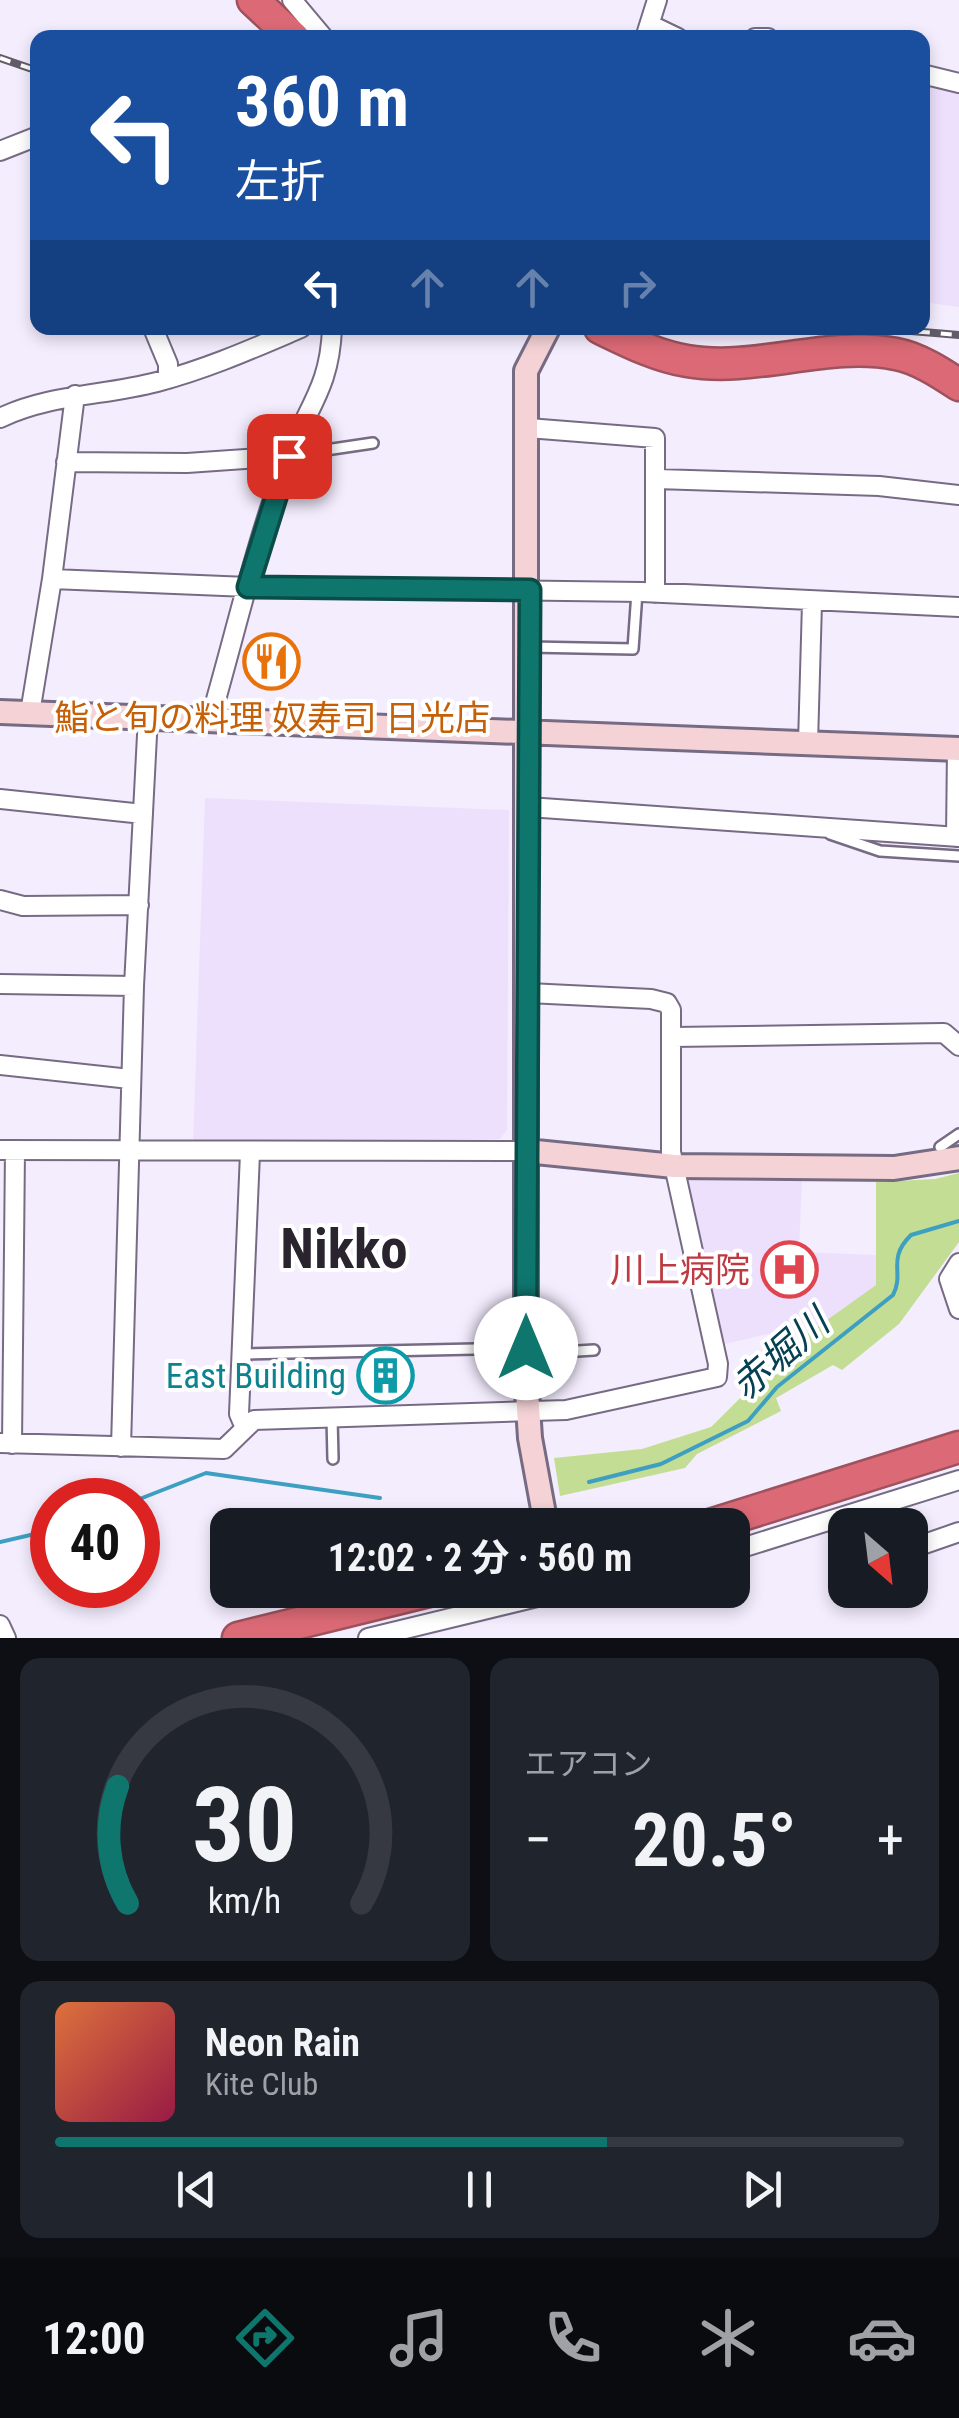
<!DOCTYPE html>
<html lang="ja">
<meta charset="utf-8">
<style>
body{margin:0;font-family:"Roboto Condensed","Noto Sans JP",sans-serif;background:#20242c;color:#f1f3f6;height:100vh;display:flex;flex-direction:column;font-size:38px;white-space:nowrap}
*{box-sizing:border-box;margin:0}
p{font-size:32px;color:#9ea1a6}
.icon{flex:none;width:55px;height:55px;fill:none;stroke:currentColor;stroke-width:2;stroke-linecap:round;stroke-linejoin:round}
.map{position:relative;height:1638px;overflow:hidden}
.sheet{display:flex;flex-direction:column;gap:20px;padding:20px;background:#0d0f14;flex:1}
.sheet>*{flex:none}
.hud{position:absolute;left:30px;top:30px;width:900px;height:305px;border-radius:20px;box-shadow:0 5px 15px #0003;background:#1a4fa0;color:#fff;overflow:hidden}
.needle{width:65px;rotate:152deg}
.buttons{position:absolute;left:828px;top:1508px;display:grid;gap:20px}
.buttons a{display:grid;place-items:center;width:100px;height:100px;border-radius:20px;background:#171b24;box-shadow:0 5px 15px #0003;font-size:50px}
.speed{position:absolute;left:30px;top:1478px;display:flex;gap:20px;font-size:50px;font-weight:700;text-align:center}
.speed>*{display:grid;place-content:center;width:130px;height:130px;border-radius:50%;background:#171b24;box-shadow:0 5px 15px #0003;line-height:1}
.speed .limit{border:15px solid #d22;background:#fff;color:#111}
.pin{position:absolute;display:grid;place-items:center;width:85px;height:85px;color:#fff;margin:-42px;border-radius:20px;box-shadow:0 5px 15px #0006}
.me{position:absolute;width:110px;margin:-55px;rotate:0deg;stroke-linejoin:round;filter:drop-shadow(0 0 8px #0008)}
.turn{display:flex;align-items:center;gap:35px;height:210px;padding:0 40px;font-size:45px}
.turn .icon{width:130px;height:130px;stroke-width:2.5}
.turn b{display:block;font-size:70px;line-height:85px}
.lanes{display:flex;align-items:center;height:95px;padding:0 40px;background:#0003;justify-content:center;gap:50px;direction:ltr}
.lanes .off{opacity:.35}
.big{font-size:75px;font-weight:700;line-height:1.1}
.sheet .tile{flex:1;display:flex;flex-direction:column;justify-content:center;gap:15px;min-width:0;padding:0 35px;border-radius:20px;background:#20242c}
.sheet .dial{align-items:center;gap:0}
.dial svg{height:260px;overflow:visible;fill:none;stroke:#363941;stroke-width:7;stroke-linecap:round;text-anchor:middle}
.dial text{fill:#f1f3f6;stroke:none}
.song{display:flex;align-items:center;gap:30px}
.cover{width:120px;height:120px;border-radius:15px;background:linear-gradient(135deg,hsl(20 70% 55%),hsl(340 70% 35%))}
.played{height:10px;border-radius:5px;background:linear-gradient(90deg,#0f766e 65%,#363941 65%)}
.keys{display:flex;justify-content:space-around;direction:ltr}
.heat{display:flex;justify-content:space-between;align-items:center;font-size:55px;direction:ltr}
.sheet .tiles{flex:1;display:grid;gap:20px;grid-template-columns:1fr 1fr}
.tile:last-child{grid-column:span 2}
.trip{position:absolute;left:210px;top:1508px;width:540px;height:100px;border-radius:20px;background:#171b24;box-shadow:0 5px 15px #0003;font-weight:700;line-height:100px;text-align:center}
.menu{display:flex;height:160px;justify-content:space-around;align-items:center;background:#090b0e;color:#9ea1a6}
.menu .icon{width:70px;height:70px}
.menu .on{color:#0f766e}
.menu b{font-size:45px;color:#f1f3f6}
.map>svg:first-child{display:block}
.built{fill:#ede0fc}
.green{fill:#c3dd94}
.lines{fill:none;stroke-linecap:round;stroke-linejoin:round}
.stream{stroke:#3d9fc1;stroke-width:4}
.lane-casing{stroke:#776b84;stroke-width:14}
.street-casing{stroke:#776b84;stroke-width:22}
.secondary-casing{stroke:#776b84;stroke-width:28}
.highway-casing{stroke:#9d525d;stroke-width:35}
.lane{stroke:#fff;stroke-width:9}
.street{stroke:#fff;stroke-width:18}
.secondary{stroke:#f4d2d6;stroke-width:22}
.highway{stroke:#dc6a76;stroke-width:30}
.rail-casing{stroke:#615c68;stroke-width:8}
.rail{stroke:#fff;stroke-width:4;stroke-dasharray:11;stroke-linecap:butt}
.route-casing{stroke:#0a4d48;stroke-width:25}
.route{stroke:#0f766e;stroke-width:18}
.labels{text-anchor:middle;stroke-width:8;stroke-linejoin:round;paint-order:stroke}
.food-label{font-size:35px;fill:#c56008;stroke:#fff}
.health-label{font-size:35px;fill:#be3a42;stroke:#fff;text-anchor:end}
.culture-label{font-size:35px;fill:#0d838f;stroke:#fff;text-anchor:end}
.water-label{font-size:38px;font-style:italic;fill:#064153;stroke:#fff}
.town-label{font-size:55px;font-weight:bold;fill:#29242e;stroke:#fff}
</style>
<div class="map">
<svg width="959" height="1638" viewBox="0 0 959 1638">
<rect width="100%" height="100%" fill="#f4edfe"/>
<path class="built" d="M922,82L959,90V307L923,302Z
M205,798L509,810L507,1130L500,1139L193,1143Z
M690,1176L802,1177L799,1252L876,1255V1285L799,1340L783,1356L775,1332L721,1345L685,1179Z"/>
<path class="green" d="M959,1173V1242L899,1324L842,1370L833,1365L776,1398L781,1411L697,1454L685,1468L560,1496L554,1458L642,1449L711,1427L799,1340L876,1285V1182L935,1179Z"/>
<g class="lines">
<path class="stream" d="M589,1482L661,1464L748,1421L777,1387L893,1295C905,1272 886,1260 911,1235L959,1221
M137,1500L206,1473L380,1498
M0,1542L52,1530"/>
<defs>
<path id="lane" d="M292,455L373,443
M529,647L633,649L637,592
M830,834L880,851L959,856
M940,1147L959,1134
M241,1354L523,1348
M529,1354L594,1350
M332,1418L333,1459"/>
<path id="street" d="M292,0L324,38
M651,25L678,38
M645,38L657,0
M755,38H768
M922,74L959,83
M0,151L38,136
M153,328L168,364V379
M0,418C51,394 103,396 157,382C207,369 254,348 301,328
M528,428L655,438V593
M66,462L187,463L289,456
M657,479L879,486L959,495
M52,579L248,587L642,592L959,607
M30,713L52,579L75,395
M211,717C236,631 256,541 288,457C308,406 330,387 332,328
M808,743L812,603
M0,799L143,814
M528,807L959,837
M956,837L957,749
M0,900L23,906L139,905
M0,984L134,986
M673,1037L944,1033L959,1046
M0,1065L130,1079
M0,1150L526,1151
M959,1263L949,1279L959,1309
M245,1428L239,1414L250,1153
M0,1443L224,1449L254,1420L566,1410L717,1377L718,1364L671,1152V1010L667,1003L651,999L528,993
M12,1444L15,1150
M121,1447L134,986L148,716
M910,1549L959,1532
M732,1551L959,1480
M0,1625L6,1638
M368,1638L566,1590"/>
<path id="secondary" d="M0,712L959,749
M526,1151L674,1166L894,1168L959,1158
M546,1525L530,1438L526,1376V371L548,328"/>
<path id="highway" d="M253,0L294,38
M600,328C627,341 656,356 687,361C756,373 828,340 896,354C918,358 941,373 959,385
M710,1525L959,1447
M238,1638L433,1590"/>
</defs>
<use href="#lane" class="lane-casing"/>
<use href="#street" class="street-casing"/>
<use href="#secondary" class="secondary-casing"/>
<use href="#highway" class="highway-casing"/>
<use href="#lane" class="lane"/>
<use href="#street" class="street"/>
<use href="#secondary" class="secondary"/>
<use href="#highway" class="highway"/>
<defs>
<path id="rail" d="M0,58L38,71
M875,328L959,335"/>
</defs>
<use href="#rail" class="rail-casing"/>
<use href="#rail" class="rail"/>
</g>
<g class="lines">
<defs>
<path id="route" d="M289,456L248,587L530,590L526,1348"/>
</defs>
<use href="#route" class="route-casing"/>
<use href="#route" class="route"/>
</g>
<defs>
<symbol id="restaurant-ring" viewBox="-11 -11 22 22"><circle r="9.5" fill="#fff" stroke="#e8710a" stroke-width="1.5"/><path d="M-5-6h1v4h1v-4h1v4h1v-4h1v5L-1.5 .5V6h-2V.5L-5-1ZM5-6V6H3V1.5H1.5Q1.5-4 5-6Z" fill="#e8710a"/></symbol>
<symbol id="hospital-ring" viewBox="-11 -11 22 22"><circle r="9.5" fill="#fff" stroke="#e0444e" stroke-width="1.5"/><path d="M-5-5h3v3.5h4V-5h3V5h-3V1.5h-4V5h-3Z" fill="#e0444e"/></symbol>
<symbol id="building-ring" viewBox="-11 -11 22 22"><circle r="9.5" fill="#fff" stroke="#0f9aa8" stroke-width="1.5"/><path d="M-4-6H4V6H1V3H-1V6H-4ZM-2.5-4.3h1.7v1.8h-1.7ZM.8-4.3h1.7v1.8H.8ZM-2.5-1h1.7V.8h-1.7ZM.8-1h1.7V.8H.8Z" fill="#0f9aa8"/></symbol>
</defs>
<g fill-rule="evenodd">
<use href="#restaurant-ring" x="240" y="630" width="63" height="63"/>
<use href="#hospital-ring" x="758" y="1238" width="63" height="63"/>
<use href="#building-ring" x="354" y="1344" width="63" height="63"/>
</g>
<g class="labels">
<g class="food-label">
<text x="272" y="730">鮨と旬の料理 奴寿司 日光店</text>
</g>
<g class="health-label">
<text x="750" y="1282">川上病院</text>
</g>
<g class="culture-label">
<text x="346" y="1388">East Building</text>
</g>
<g class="water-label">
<text transform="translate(780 1354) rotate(-41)" y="13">赤堀川</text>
</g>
<g class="town-label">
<text x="344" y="1268">Nikko</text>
</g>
</g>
</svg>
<div class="buttons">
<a><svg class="needle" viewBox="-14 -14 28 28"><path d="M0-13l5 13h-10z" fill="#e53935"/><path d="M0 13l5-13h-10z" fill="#9ea1a6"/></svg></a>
</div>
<div class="speed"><div class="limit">40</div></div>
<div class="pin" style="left:289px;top:456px;background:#d93025"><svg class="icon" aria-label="arrive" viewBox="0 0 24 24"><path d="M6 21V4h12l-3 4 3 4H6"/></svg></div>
<svg class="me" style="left:526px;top:1348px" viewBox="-20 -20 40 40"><circle r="19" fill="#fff"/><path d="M0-13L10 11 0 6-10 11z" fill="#0f766e"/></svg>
<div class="trip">12:02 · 2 分 · 560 m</div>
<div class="hud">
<div class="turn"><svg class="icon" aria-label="left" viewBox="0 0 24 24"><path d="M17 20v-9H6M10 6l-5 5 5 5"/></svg><div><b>360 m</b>左折</div></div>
<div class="lanes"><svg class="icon" aria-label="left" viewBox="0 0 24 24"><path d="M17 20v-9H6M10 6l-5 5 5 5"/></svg><svg class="icon off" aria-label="ahead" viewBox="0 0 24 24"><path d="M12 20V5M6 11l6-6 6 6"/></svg><svg class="icon off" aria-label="ahead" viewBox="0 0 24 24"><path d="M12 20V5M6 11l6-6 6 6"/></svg><svg class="icon off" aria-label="right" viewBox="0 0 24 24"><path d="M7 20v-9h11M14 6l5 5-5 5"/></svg></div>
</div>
</div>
<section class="sheet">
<div class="tiles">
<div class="tile dial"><svg viewBox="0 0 100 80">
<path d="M14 69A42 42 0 1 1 86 69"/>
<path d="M14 69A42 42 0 0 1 11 33" stroke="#0f766e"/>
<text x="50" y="56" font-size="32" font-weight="700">30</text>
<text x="50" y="72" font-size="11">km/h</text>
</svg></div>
<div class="tile"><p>エアコン</p>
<div class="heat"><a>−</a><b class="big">20.5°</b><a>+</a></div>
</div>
<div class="tile">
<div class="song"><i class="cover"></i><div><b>Neon Rain</b><p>Kite Club</p></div></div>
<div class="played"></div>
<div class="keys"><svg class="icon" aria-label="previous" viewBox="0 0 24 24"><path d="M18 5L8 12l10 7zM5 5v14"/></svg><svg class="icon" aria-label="pause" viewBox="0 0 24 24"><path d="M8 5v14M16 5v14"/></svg><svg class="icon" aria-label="next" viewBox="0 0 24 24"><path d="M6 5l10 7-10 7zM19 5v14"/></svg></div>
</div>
</div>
</section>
<nav class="menu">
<b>12:00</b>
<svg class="icon on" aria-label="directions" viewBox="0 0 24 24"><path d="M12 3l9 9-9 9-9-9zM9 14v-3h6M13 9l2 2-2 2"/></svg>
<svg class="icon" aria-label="music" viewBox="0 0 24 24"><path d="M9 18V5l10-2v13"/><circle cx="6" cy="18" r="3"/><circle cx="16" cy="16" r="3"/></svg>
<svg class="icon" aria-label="phone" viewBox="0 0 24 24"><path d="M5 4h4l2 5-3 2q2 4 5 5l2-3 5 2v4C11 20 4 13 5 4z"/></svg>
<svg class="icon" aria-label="climate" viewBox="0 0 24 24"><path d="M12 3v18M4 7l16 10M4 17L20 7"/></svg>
<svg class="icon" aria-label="car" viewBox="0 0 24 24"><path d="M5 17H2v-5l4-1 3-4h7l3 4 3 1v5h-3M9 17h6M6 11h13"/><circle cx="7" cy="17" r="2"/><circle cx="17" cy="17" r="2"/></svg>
</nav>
